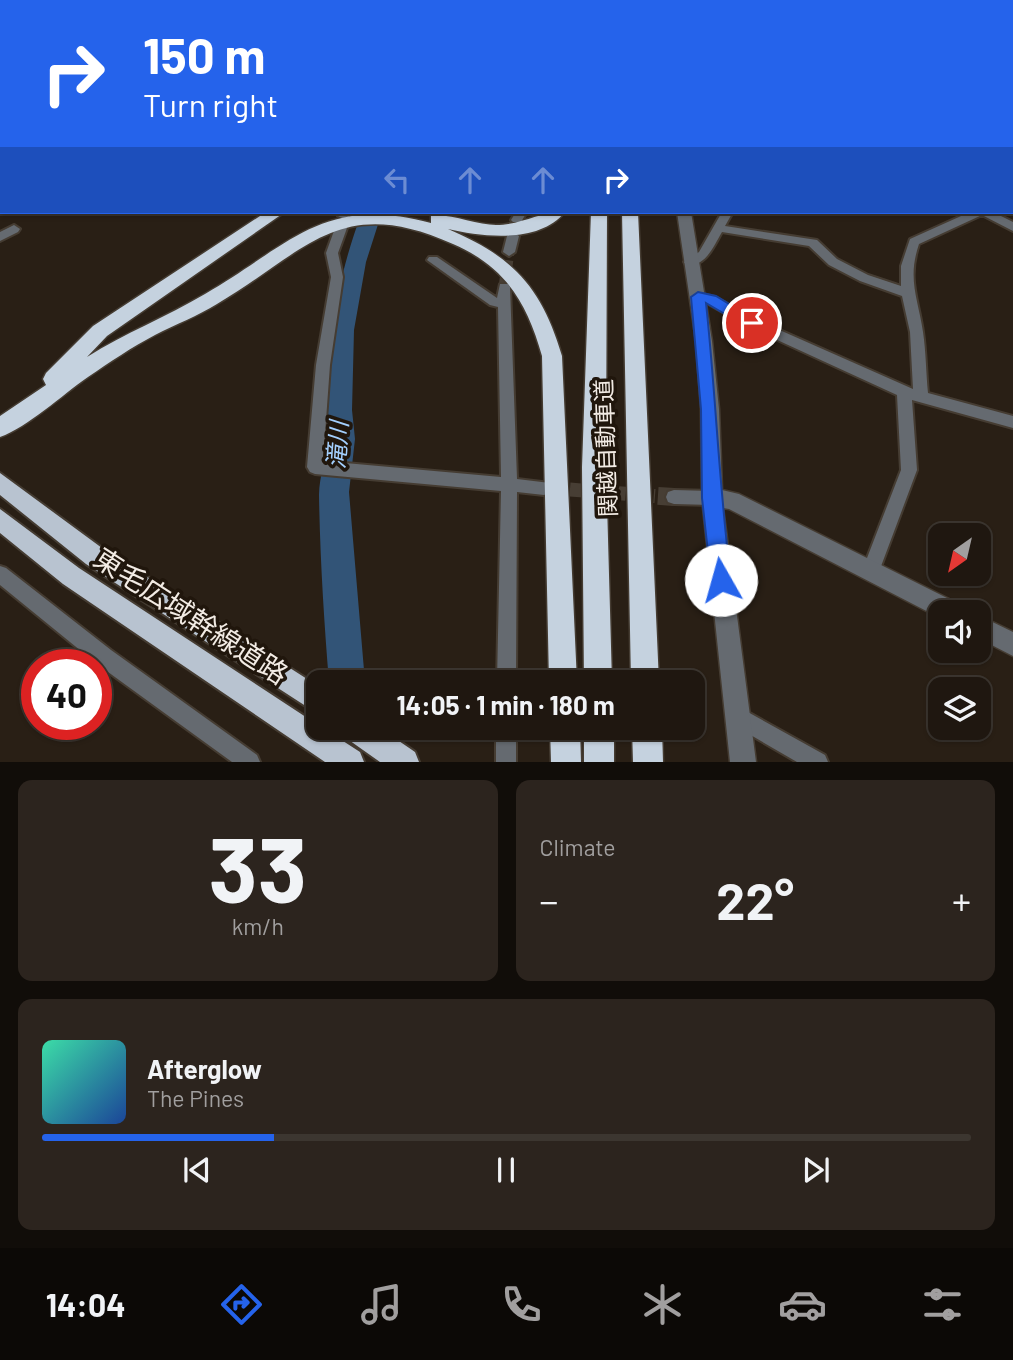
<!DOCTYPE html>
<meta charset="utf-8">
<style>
body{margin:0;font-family:Barlow,"Noto Sans JP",sans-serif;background:#2c241e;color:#f1f3f6;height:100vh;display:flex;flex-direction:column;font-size:26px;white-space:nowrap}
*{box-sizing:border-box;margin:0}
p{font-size:23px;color:#a19f9f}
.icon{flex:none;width:38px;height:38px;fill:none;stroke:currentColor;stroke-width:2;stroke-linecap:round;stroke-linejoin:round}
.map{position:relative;height:762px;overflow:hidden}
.details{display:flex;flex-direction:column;gap:18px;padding:18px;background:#110d09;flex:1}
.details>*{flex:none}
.hud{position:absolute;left:0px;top:0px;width:1013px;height:214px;box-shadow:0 2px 5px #0004,0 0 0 2px #3c3630;background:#2563eb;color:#fff;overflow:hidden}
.needle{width:46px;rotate:214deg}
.buttons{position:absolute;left:928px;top:523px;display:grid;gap:14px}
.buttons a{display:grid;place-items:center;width:63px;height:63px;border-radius:14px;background:#1f1710;box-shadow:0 2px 5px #0004,0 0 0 2px #3c3630;font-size:35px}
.speed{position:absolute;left:21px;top:649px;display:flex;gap:14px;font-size:35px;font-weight:700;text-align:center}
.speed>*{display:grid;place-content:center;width:91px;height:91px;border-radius:50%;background:#1f1710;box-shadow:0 2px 5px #0004,0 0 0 2px #3c3630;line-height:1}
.speed .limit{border:10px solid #d22;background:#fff;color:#111}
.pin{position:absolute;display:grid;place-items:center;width:60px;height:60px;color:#fff;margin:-30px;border:4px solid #fff;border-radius:50%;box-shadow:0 2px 7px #0007}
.me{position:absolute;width:77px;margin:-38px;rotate:353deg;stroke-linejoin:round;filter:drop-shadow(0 0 5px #0008)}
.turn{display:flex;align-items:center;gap:24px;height:147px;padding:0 28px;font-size:32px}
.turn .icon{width:91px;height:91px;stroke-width:2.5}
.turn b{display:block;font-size:49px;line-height:60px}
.lanes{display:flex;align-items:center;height:66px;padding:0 28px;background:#0003;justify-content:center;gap:35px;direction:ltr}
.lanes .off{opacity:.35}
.big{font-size:52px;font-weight:700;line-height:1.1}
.details .tile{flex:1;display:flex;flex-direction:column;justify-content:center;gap:10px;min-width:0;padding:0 24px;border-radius:14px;background:#2c241e}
.details .dial{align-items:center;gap:0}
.dial b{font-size:91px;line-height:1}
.song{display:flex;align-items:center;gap:21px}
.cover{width:84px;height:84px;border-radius:10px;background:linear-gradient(135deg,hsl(160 70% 55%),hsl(220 70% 35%))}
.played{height:7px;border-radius:4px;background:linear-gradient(90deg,#2563eb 25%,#3c3630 25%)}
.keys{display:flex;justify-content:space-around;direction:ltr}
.heat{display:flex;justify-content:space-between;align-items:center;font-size:38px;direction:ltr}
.details .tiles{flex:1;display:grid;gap:18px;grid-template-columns:1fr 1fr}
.tile:last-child{grid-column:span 2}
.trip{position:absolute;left:306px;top:670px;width:399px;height:70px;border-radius:14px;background:#1f1710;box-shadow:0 2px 5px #0004,0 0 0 2px #3c3630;font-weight:700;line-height:70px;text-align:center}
.tabs{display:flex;height:112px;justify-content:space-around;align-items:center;background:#0c0906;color:#a19f9f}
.tabs .icon{width:49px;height:49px}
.tabs .on{color:#2563eb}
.tabs b{font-size:32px;color:#f1f3f6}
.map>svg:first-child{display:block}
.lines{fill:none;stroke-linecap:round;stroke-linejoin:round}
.stream{stroke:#325477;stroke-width:2.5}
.river{fill:#325477;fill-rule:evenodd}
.minor-tunnel-far2{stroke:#473e34;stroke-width:11;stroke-dasharray:11 5;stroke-linecap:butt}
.minor-tunnel-far1{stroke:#473e34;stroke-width:14;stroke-dasharray:14 7;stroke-linecap:butt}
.minor-tunnel{stroke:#473e34;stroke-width:18;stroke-dasharray:18 9;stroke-linecap:butt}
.minor-casing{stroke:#453c32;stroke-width:4}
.tertiary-casing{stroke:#453c32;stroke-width:3}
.secondary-casing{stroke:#453c32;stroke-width:3}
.trunk-casing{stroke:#453c32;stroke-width:4}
.motorway-casing{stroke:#453c32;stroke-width:3}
.minor{fill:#656a70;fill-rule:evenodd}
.tertiary{fill:#656a70;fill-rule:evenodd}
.secondary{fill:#8c949d;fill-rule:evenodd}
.trunk{fill:#b8c3d0;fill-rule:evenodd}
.motorway{fill:#c5d2df;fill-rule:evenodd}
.route{fill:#2563eb;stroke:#184099;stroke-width:2}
.labels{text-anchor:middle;stroke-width:7;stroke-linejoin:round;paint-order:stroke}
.street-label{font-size:23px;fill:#f2ebe4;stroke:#20160c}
.water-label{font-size:24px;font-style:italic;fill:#a3cffd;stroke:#20160c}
.near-street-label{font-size:28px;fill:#f2ebe4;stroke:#20160c}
</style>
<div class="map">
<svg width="1013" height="762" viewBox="0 0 1013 762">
<rect width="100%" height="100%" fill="#291f15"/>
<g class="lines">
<path class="stream" d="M279,2L283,0"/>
<path class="river" d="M467,0H481L466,2Z
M362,212H382L366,262L354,330L352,410L355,439L349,492L365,682H329C324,621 320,557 319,495C319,476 327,457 327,437C326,356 333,289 362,212Z"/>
<path class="minor-tunnel-far2" d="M504,287L509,252"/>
<path class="minor-tunnel-far1" d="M549,488L655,496"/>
<path class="minor-tunnel" d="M631,494L674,497"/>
<defs>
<path id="minor" d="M521,0H529L520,2Z
M585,0H593V2H585Z
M749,0H757L748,2Z
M918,0L934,2H920Z
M1012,19H1013V23H1012Z
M341,212H352L348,218L344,219L338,216Z
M516,212H527L521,222H513L511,220Z
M722,212H733L725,226L817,240L837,259L868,275L901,286V266L910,239L970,212H993L1013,222V231L982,215L919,244C907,279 918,298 923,332C926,352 926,373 928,393L1013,416V428L912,400L917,470L877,577L871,579L865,577L862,571L901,470L897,395L747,326L707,303L694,300L692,297L698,293L715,297L757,320L913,389L910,332L902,296L860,281L829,265L809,246L722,232C713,247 706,267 686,265L684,262L699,252Z
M341,224L347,228L338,253L343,277L330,365L323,461L501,477L498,307L490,305L427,260L429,257H437L497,298L500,284H508L510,287L517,479L550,483L552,488L550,493L544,495L517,492L516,682H497L501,491L315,474L310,472L307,467L316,365L331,277L326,253L335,228Z
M14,225L20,229L18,232L0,241V232Z
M513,232L519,236L515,252L509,256L503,252L507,236Z
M674,490L712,491L718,493L720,498L718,503L712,505L674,504L668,502L666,497L668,492Z
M0,566L6,568L111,650L257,755L260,762H232L97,664L0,585Z
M737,706L825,755L828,762H797L730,723L727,716L730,709Z
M496,728H516V762H496Z"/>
<path id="tertiary" d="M122,0H134L120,2Z
M666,0H676V2H666Z
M1006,0H1013V7L1012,2Z
M0,47H2V53H0Z
M677,212H691L712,341L719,409L722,490L739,494L959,604L962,612H940V618L729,509L723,508L756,762H730L702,498L701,409L696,341Z
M978,615L1013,632V656L978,638Z"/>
<path id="secondary" d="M654,0H669L671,2H656Z
M1012,96H1013V102H1012Z"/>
<path id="trunk" d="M0,473L102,548L318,686V714L86,564L0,495Z
M0,509L79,568L318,725V728H323L360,752L364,762H325L63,584L0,533Z
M342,728H380L415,752L419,762H380L346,738Z"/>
<path id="motorway" d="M614,0H626V2H614Z
M632,0H644V2H632Z
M266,212H285L107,336L87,357C125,333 166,317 205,294C290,245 323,194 431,223V216C446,212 477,225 496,225C521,225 541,211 565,212C539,244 483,237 448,229C514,257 542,288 562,356L577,682H549L542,356C527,303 506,267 453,244C339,193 307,251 217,304C198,316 176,324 155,335C132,347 110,362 88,377C62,395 28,427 0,437V416L46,385L43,379L46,373L93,326Z
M591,212H607L606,467L612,682H584L582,467Z
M622,212H638L659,682H631Z
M550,728H580L581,762H551Z
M584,728H614V762H584Z
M632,728H662L663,762H633Z"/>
</defs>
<use href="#minor" class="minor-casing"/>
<use href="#tertiary" class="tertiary-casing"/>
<use href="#secondary" class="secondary-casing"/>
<use href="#trunk" class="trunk-casing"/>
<use href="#motorway" class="motorway-casing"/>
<use href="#minor" class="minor"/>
<use href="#tertiary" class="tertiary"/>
<use href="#secondary" class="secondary"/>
<use href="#trunk" class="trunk"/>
<use href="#motorway" class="motorway"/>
</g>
<path class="route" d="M698,292L716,296L760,323L757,327H747L706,303C716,396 719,488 731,580L728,586L721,589L714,586L711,580L702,498L701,409L691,297Z"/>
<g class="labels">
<g class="street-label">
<text transform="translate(606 448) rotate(-92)" y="8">関越自動車道</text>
</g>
<g class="water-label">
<text transform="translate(338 445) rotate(-86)" y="8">滝川</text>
</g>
<g class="near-street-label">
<text transform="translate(191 616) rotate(33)" y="10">東毛広域幹線道路</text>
</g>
</g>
</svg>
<div class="buttons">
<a><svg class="needle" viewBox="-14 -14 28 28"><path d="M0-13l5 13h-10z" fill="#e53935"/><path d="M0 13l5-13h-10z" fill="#a19f9f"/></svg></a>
<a><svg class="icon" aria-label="sound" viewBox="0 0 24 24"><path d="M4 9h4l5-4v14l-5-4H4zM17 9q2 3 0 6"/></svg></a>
<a><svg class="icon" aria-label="layers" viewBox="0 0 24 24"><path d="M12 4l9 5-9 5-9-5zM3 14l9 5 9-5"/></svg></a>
</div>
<div class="speed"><div class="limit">40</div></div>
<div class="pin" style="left:752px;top:323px;background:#d93025"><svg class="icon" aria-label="arrive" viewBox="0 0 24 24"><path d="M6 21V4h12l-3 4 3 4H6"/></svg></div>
<svg class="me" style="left:721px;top:580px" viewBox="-20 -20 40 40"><circle r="19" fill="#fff"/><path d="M0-13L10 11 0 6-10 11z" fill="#2563eb"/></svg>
<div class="trip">14:05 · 1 min · 180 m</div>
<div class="hud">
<div class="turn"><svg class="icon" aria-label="right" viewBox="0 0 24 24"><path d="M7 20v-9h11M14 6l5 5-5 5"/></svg><div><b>150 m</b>Turn right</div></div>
<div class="lanes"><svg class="icon off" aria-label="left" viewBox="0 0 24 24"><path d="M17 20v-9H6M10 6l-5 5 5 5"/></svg><svg class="icon off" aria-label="ahead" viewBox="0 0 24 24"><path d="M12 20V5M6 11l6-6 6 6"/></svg><svg class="icon off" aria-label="ahead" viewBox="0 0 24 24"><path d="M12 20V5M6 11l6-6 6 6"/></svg><svg class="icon" aria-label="right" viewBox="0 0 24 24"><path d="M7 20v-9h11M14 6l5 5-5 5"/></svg></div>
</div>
</div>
<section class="details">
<div class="tiles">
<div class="tile dial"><b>33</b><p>km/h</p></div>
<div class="tile"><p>Climate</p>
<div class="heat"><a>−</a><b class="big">22°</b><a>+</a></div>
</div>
<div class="tile">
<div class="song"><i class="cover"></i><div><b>Afterglow</b><p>The Pines</p></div></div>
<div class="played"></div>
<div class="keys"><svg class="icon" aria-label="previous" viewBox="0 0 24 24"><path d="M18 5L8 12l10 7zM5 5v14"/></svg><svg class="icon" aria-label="pause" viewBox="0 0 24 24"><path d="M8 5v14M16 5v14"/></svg><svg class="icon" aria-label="next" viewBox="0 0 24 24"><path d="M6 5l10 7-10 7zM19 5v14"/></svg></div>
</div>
</div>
</section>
<nav class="tabs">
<b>14:04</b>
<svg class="icon on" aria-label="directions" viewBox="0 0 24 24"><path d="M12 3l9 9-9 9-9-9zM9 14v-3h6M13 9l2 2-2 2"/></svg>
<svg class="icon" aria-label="music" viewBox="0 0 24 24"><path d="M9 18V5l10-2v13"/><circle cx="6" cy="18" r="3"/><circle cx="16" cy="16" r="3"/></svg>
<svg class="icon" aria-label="phone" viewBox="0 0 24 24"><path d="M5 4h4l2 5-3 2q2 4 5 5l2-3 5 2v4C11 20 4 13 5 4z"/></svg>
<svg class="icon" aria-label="climate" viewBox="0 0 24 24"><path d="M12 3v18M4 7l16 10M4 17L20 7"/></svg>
<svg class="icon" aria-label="car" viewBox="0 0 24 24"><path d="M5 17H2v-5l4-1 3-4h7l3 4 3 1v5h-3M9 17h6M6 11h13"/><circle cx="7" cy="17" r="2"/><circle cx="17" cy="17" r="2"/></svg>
<svg class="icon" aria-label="filters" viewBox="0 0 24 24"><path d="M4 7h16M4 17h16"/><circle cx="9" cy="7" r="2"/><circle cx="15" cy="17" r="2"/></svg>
</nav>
